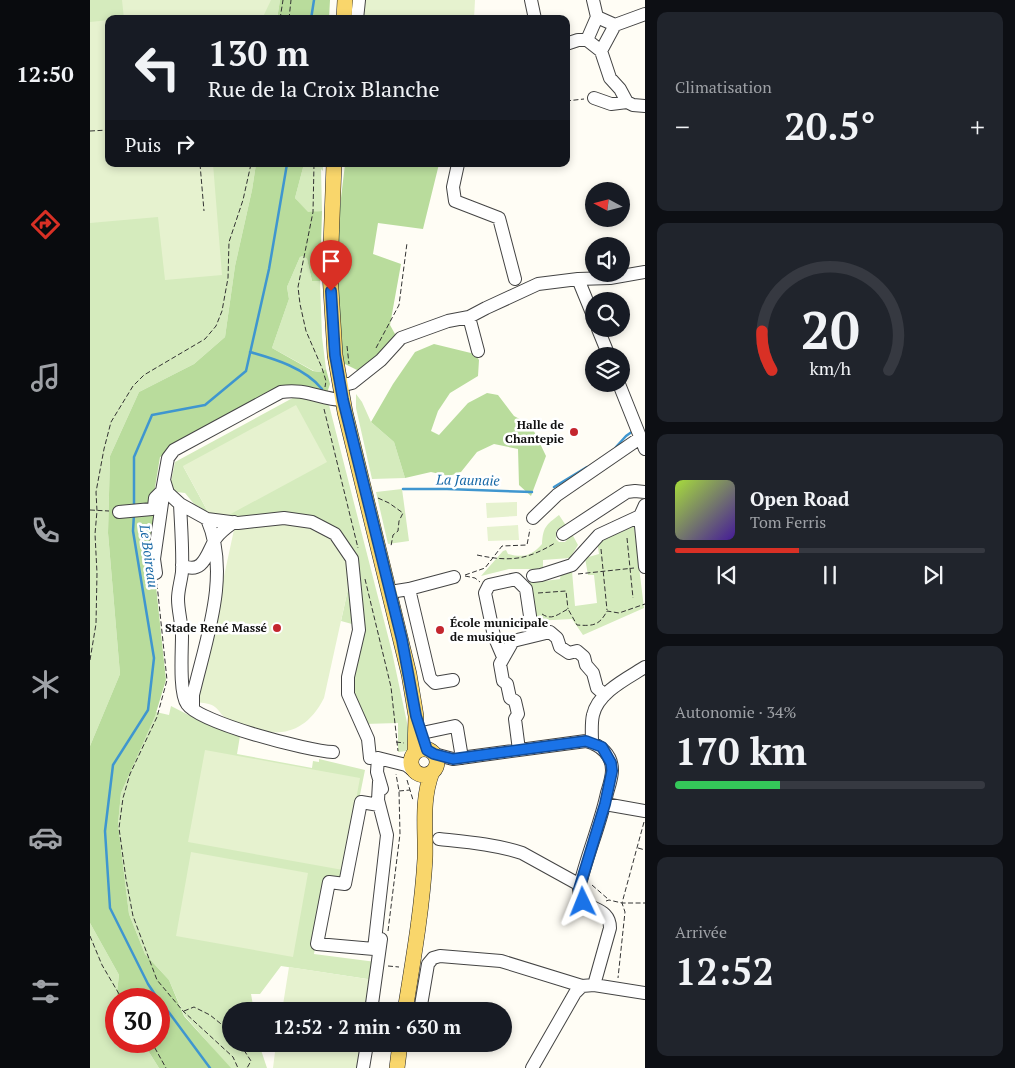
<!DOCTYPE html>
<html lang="fr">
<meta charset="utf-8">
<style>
body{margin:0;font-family:"PT Serif",serif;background:#20242c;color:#f1f3f6;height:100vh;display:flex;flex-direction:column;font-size:19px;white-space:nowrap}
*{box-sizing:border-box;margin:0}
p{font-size:16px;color:#9ea1a6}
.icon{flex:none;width:28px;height:28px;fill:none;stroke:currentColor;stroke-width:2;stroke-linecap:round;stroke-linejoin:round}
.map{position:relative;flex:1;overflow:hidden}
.drawer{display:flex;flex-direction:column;gap:12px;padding:12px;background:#0d0f14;width:370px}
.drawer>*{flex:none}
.hud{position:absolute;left:15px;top:15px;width:465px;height:152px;border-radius:10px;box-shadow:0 2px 8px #0003;background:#171b24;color:#f1f3f6;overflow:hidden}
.needle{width:32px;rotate:277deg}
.buttons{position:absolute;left:495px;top:182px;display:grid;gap:10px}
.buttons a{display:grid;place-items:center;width:45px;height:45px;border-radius:50%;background:#171b24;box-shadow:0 2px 8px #0003;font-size:25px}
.speed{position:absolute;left:15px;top:988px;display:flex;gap:10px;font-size:25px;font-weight:700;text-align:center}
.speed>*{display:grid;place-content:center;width:65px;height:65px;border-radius:50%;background:#171b24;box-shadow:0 2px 8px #0003;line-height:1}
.speed .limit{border:8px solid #d22;background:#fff;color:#111}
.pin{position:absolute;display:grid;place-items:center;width:42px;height:42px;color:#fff;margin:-51px -21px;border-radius:50% 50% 50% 0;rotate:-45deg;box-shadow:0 0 5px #0007}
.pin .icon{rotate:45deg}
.me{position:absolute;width:55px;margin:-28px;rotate:358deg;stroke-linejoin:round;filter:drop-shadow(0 0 4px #0008)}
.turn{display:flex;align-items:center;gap:18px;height:105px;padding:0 20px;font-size:22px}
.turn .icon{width:65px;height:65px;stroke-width:2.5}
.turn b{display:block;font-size:35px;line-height:42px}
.then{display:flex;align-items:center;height:48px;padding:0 20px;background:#0003;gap:10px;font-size:19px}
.big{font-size:38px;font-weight:700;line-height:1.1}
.drawer .tile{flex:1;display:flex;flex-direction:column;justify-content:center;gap:8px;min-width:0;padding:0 18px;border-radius:10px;background:#20242c}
.drawer .dial{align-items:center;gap:0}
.dial svg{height:130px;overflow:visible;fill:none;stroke:#363941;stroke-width:7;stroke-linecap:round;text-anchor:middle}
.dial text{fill:#f1f3f6;stroke:none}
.song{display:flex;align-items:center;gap:15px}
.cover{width:60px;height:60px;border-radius:8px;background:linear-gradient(135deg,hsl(80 70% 55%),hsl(260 70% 35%))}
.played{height:5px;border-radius:2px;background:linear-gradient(90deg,#d93025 40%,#363941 40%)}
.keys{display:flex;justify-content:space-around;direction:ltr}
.heat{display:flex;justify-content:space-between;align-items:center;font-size:28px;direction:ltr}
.charge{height:8px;border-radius:4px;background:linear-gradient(90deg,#34c759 34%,#363941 0)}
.trip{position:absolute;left:132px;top:1002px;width:290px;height:50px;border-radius:25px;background:#171b24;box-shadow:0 2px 8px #0003;font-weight:700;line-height:50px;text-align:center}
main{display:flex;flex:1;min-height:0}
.dock{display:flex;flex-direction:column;width:90px;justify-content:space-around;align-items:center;background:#090b0e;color:#9ea1a6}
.dock .icon{width:35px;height:35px}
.dock .current{color:#d93025}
.dock b{font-size:22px;color:#f1f3f6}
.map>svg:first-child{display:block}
.green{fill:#d5ebbd}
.forest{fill:#b9dc9c}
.pitch{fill:#e6f2cf}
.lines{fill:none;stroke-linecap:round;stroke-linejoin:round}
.stream{stroke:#3f96cf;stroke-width:2.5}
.minor-casing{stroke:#444;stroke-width:14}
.major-casing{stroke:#222;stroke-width:16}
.path{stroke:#333;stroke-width:1;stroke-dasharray:5 2.5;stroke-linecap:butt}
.minor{stroke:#fff;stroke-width:12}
.major{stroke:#f9d66b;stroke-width:15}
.route-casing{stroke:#114b97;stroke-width:12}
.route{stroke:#1a73e8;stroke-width:9}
.poi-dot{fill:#c4262e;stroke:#fff;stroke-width:2}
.labels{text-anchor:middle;stroke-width:5;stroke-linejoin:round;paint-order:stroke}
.poi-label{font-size:12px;font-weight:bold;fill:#111;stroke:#fff;text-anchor:end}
.water-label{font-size:14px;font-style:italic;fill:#1768a6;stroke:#fff}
</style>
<main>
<nav class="dock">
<b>12:50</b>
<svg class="icon current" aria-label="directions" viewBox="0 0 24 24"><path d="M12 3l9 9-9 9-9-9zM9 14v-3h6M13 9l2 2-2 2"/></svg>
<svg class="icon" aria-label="music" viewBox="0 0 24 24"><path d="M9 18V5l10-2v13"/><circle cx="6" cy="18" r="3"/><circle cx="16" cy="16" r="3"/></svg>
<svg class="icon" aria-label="phone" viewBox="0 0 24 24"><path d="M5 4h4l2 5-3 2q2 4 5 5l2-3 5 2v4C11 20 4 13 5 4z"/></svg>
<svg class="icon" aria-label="climate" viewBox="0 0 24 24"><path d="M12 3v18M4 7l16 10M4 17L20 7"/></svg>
<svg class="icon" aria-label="car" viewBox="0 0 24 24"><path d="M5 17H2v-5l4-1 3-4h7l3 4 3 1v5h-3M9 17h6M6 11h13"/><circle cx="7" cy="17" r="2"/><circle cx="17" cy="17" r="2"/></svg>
<svg class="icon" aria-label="filters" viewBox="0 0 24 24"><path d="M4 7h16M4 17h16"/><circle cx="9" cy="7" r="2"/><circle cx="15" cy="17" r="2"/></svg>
</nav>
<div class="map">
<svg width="555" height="1068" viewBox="0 0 555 1068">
<rect width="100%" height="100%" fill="#fffdf5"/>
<path class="green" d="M0,0H190L187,19H19V164H166L162,190L145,266L135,337L104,364L49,392L20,456L18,533L30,674L0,746Z
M214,164H233V171L231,169L232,211L218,213L205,198Z
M213,256L217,259L222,281H230L232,337L236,369L230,372L224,371L182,348L199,299L197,287L210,257Z
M210,394L238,401L302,652L319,732L317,751L308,752V723L274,724L261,688L273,627L251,621L258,589L174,524L163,529L145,525L93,466L118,512L104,504L95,493L79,491L85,462Z
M266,394L272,402L281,422L304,442L315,478L282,479L266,408Z
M312,489L319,541L298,544L286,492Z
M469,515L477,527L473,526L466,531V539L469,542H475L482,534L488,545L480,558L453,560V569H419L391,576L413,551L416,550L418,554C434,558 441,556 452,544C453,527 456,525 469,515Z
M544,526L554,608L493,635L482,619L444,621L438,572H441L446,577L447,582L470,579L471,573L482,571L485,606L507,603L504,575H498L495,558L509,554L507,540L528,529L529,533Z
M81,706L112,722L150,736L147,754L222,768L223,761L229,762V759L275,770L253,879L237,877L224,954L286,962L284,980L191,966L170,994H161L164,1011H141V1044H169L177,1068H140L94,1015L79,980L55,954L39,914L28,824L31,793L66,712L79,715Z
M0,923L29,975L26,1000V1041H52L69,1068H0Z"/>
<path class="forest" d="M190,0H240L239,19H187Z
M166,164H214L205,198L218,212L232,211L230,281H222L217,259L213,256L210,257L197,287L199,299L182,348L223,371L230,372L236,369L240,384L237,393L204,385L180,391L70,457L61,512L70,513L63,558L76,680L65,716L31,793L28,824L39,914L55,954L79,980L94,1016L141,1068H69L52,1041H69V999H26V1001V1000L29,975L0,923V746L30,674L18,533L20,456L49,392L104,364L135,337L145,266L162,190Z
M255,164H349L333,229L288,223L283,254L311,264L300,325L305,334L304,341L269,371L253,363L249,342L248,284L249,215Z
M344,344L385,354L389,360L388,376L360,393L348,411L341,431L349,435L378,403L397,393L408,395L424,416L441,425L456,456L441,496L429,485L428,449L404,444L387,452L371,472L359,476L341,472L315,478L304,442L281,422L303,384L325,352Z"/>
<path class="pitch" d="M32,0H181L172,19H34Z
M273,0H385L384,19H272Z
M19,20V164H123L132,275L75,280L68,217L0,223V22Z
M206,405L237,462L124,523L93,466Z
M427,502V516L397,518L396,503Z
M174,524H214L243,539L257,559L259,581L258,589L234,698C212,741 178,738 139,720C132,717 130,711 125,707C121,703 112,703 107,702L145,525L163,529Z
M428,525L429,540L398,541L397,527Z
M115,750L270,778L253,870L98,842Z
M101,852L218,873L203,957L86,936Z
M199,967L284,980L279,1011H192Z
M186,1044H274L270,1068H183Z"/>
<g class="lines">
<path class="stream" d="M221,19L224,0
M160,352C185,359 215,368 232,389
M526,447L536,436L543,431
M464,487L497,467
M313,489H357L442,492
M44,506V457L62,415L115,405L156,371L179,269L197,164
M44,514L43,531L64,658L58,710L23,765L15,831L20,908L58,984L68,999
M69,999L120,1068"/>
<defs>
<path id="minor" d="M441,0L445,19
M503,0L507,17
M267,19L269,0
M525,25L555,14
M497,40L507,17L525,25L511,51
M476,44L488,40H497L511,51L520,78L530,89L537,102
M504,98L521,104L537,102L543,105L555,106
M368,164L363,187L365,201L409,218L425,279
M488,279L504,318
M379,317L388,351
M508,329L519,356
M529,384L555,449
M250,386L262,383L291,360L311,338L358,321L379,317L396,308L448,284L488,279L520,278L555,272
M74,480L78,493L90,504C91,526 93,550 92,572C91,581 88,590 88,599C88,611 92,624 92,636C92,652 89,693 97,704C110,723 218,751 243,752
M90,504L117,519L148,523L194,518L222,522L245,534L262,559L269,630L258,677V694L278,739L280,758
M555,505L550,516L555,567
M29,512L62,509L64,507L65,498L72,491L78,458L84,450L191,392C216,388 229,399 253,400
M443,518L467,495L550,438
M473,534L537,492L545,491L555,492
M92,565C114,576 117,552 126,538C131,531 137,527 144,522
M66,573L64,559L73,496
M443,576L451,575L482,565L509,535L550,516
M319,589L340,678L345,683L363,680
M300,592L319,589L364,577
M413,657L404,636L395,593L399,585L426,579L436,589L443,636
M103,709V695C116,639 141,574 117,519
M332,733L365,726L367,728L372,758
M502,743C502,734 501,723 503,715C508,692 538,678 555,667
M429,750L425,719L428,714L425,701L420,698L417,684L413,681L410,664L423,641L460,632L467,638L470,647L479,653L487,651L494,657L496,665L503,673L507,688L515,695
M344,754L363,759L496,741C511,745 522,755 522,770C522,778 519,786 517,793C510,826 496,857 489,889C489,913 520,903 520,928L504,985
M288,758L287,772L292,789
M288,758L316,765L324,771
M289,782L288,800L297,835L284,949L227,944L239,882L255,884L271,802L289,805
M515,804L555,811
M349,839C377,842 404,844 432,853L490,885
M281,1011L291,939
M330,1011L338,964L343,958L350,956L411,961L492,986L504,985L555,993
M273,1068L277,1044
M442,1068L485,993L492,986"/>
<path id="major" d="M254,19L255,0
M244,164L240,273L245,355L255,412L319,674L326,716L325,752
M321 762a13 13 0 1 1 26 0a13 13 0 1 1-26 0Z
M315,1011C323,961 332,910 335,859C336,829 331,801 342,772
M307,1068L310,1044"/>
</defs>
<use href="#minor" class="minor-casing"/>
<use href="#major" class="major-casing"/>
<path class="path" d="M190,19L193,0
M199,19L201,0
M476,101L494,99
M0,131L19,130
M110,164L114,211
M224,164L223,212L208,287L210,304L216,331L232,368L236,381L235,387
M257,346L259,364
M286,348L309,305L317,243
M234,409L268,548
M288,498L299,503L313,513L309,521L308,531L303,535L301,546
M0,510L19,511
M537,538L543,598
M511,549L517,610
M387,555C420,562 437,560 465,543
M488,574L544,568
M375,575L395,568L412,546L437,545L440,529
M375,576L385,578L390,582
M275,579L301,687L308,751
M67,584L77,680L67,717L40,774L33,798L29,828L36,879L43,916L67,980L93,1011L143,1057L148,1068
M448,593L476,591L478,609
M452,614C462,621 468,614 478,609L487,625C503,626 509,626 517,611L529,613L555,604
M0,660L6,624L7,573L5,534L7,511L6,492L14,449L21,422L43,386L54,375L115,339L126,326L132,311L138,278L139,242L153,200L161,164
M306,742L314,743
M317,780L323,800
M309,791L320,790
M554,822L532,903H555
M548,848L555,850
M502,885L518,899
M516,901L519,900L532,903L535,912L528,978
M298,931L310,834L309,791L306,774
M0,936L12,965L32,999
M298,966L309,967
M94,1011L104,1007L120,1015L141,1032
M61,1041L76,1068
M150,1044L161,1061L157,1068"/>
<use href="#minor" class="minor"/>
<use href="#major" class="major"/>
</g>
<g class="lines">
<defs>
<path id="route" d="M241,291L245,355L253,400L312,640L326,716L337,750L344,754L363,759L496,741L512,747L521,763L522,771L515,804L489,889L490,896L493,902"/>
</defs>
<use href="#route" class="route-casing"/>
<use href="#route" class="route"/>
</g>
<g class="poi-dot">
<circle cx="484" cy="432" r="5"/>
<circle cx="187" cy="628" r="5"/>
<circle cx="350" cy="630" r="5"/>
</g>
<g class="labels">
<g class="poi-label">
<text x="474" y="429">Halle de<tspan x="474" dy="14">Chantepie</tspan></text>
<text x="360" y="627" text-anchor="start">École municipale<tspan x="360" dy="14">de musique</tspan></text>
<text x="177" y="632">Stade René Massé</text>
</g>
<g class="water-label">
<text transform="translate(378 480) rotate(1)" y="5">La Jaunaie</text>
<text transform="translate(59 556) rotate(82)" y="5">Le Boireau</text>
</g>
</g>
</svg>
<div class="buttons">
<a><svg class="needle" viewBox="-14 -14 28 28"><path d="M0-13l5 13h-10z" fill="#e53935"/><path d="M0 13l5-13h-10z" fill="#9ea1a6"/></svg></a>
<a><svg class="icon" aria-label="sound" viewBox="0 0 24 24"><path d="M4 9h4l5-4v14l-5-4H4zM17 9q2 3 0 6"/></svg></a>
<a><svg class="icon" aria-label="search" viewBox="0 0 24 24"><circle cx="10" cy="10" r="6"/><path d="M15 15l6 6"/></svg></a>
<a><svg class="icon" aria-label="layers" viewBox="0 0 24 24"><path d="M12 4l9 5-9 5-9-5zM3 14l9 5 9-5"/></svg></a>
</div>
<div class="speed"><div class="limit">30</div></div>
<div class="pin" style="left:241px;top:291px;background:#d93025"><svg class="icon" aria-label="arrive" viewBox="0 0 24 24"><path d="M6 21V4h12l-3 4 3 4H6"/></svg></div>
<svg class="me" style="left:493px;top:902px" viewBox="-20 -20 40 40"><path d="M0-17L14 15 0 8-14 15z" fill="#1a73e8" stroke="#fff" stroke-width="4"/></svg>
<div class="trip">12:52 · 2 min · 630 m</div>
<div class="hud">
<div class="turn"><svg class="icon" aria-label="left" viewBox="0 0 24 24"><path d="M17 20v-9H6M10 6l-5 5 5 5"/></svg><div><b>130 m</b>Rue de la Croix Blanche</div></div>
<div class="then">Puis<svg class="icon" aria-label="right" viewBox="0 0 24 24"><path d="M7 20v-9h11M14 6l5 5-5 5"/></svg></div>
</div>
</div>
<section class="drawer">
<div class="tile"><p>Climatisation</p>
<div class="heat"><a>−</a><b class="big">20.5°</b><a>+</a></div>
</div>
<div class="tile dial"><svg viewBox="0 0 100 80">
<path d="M14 69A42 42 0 1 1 86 69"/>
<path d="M14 69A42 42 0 0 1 8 45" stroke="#d93025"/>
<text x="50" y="56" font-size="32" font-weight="700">20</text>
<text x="50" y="72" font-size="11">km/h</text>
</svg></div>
<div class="tile">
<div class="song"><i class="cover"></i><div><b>Open Road</b><p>Tom Ferris</p></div></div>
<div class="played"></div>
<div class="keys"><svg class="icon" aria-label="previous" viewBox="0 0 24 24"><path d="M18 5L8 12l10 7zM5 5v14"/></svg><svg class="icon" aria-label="pause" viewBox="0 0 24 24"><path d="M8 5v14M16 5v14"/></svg><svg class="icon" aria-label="next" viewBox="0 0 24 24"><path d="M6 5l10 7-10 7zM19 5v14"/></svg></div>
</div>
<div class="tile"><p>Autonomie · 34%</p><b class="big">170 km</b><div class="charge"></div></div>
<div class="tile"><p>Arrivée</p><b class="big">12:52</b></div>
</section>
</main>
